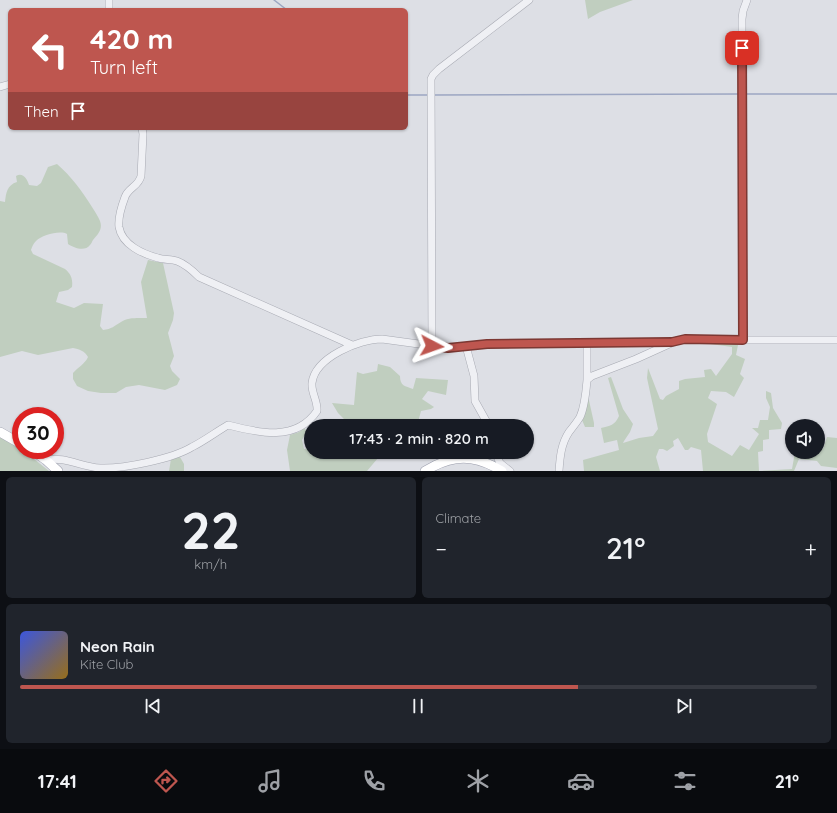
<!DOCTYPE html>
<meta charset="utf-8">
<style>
body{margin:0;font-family:Quicksand,sans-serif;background:#20242c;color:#f1f3f6;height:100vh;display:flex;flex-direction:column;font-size:15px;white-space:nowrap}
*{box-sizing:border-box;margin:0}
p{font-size:13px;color:#9ea1a6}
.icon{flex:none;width:22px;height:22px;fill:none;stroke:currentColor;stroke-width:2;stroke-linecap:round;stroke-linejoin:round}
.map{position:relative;height:471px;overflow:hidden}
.panel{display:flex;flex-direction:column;gap:6px;padding:6px;background:#0d0f14;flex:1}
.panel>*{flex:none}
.top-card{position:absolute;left:8px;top:8px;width:400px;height:122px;border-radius:6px;box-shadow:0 1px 3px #0004;background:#be564f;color:#fff;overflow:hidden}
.controls{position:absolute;left:785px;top:419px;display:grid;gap:8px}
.controls a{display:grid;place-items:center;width:40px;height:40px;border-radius:50%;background:#171b24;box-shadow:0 1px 3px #0004;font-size:20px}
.speed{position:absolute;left:12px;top:407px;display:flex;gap:8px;font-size:20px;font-weight:700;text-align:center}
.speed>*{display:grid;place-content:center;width:52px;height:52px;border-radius:50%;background:#171b24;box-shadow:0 1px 3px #0004;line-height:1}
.speed .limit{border:6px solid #d22;background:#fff;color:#111}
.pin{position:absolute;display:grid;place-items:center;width:34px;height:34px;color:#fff;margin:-17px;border-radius:8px;box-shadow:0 2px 6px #0006}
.me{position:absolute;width:44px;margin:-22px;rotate:94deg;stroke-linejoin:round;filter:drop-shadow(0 0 3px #0008)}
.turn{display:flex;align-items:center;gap:14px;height:84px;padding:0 16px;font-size:18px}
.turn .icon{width:52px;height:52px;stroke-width:2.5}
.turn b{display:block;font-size:28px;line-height:34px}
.then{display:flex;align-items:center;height:38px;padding:0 16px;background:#0003;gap:8px;font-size:15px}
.big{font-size:30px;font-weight:600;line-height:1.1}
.panel .tile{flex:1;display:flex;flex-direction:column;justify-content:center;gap:6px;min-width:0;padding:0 14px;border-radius:6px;background:#20242c}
.panel .dial{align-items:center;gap:0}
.dial b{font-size:52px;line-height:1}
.song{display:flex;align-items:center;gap:12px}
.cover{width:48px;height:48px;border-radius:6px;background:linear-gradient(135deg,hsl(230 70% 55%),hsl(40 70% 35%))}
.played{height:4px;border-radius:2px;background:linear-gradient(90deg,#be564f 70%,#363941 70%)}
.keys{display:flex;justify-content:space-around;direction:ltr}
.heat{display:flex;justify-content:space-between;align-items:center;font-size:22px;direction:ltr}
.panel .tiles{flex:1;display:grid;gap:6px;grid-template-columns:1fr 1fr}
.tile:last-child{grid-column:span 2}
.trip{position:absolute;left:304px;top:419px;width:230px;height:40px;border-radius:20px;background:#171b24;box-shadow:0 1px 3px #0004;font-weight:600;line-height:40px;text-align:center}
.tabs{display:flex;height:64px;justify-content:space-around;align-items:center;background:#090b0e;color:#9ea1a6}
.tabs .icon{width:28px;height:28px}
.tabs .on{color:#be564f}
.tabs b{font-size:18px;color:#f1f3f6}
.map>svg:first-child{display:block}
.green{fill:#c0cebf}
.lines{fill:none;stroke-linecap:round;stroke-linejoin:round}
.stream{stroke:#9ca6c2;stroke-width:1.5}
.minor-casing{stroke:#a7a9b2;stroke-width:8}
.major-casing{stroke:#9ea1af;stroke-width:10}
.minor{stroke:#eff0f4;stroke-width:7}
.major{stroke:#fff;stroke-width:9}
.route-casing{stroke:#7c3833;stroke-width:10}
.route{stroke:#be564f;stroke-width:7}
</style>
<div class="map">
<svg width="837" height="471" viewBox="0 0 837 471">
<rect width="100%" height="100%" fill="#dddfe5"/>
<path class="green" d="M585,0H633L600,12L588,19Z
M57,164C71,176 82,191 92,207C95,212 98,216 100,221C103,229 98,234 93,240C92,241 92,243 90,245C85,252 74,248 68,244L67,234C60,230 42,235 36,241C33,244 32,247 31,250L33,254L65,269C71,274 73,279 72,287L68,290L59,292L56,302L74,308L84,303L103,304L100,326L103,330C112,329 114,326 121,322C127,317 139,318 147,318L141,282L148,260L163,263L174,313L173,320L168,333L174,356L170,366L172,371L180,379L177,385L165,390L139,385L126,387L116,393H101L88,391L77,386L73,379V373C78,367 85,364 88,357C85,351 79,349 73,348L38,355L22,351L0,357V201L5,202C6,193 7,185 17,182L16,176C23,172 27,179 29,185L37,186L41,183L48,167Z
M703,343H733L738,345L736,355L745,359L740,374L744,378L734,397L726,392L711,391L708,398L717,404L707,434L708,442L732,456L740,445L749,450L759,434L752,428H758L760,420H768L770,407L766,398V391L771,393L773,408L782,423L781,429L769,430V439L763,440V451L758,452L759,471L792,469L795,452H818V449H823L827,437L837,438V468L821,466L817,461L799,459L794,471H703L701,450L691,447L688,450H685L678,438L673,441L674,446L667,451L663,449H659L656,457L660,471H584L583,460L619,450L617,440L604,443L601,428C610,426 615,425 619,416L608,378L611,377L623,409L633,424L630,432L624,441L623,443L639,438L653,436L658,429L647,378L648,368L660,399L663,400L666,396L679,389V381L685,379L705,377L704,370L711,369L716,376L732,354V347Z
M378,364L390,367L400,376C400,386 405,386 413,389L416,378L448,380L446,395L428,391L422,399L434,407L431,409L421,411L417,426L396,420L393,422L392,426H362L355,422H347L338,413L332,403L354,405L357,372L363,374L377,371Z
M588,396L594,423V427H585L582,420Z
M304,428L307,431L302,440L304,449L311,448V452H340L345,458L348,452H356L360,459L366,458L369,456L368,452H391L378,458L367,471H290L287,450L290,435L299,432Z
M0,437L29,455L49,471H0Z
M180,457L184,464V471H169L171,459Z"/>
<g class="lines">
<path class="stream" d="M274,0L287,10
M745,94H837
M406,95H429
M433,95L739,94"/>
<defs>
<path id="minor" d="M109,0V10
M0,87L10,84
M142,128L143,134L141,176C139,186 128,188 125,197C122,205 118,219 119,227C122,245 143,254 158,258C164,260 171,259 177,261C185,264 193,271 199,277L352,345
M743,340L742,19L743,11L747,0
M587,343V380
M432,346L431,79L433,75L439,69L529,0
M466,346L474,376L475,401L489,426
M495,452L500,463L510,471
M46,460C65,456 81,467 100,468C123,469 172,459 192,447C204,441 216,432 228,425C259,433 296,442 317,411C318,401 311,393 312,383C315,357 360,339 382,339L448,348L487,344L672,342
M559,471C560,457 561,444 569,432C573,427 577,422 580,417C585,406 586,392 587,380L592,376L636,359L678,340H837"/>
<path id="major" d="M0,432L21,444
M32,450L46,460L58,471
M425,471C453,454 474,454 502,471"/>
</defs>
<use href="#minor" class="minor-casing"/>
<use href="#major" class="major-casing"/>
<use href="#minor" class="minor"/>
<use href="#major" class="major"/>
</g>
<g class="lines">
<defs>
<path id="route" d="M432,346L448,348L487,344L672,342L685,339L743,340L742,48"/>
</defs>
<use href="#route" class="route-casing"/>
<use href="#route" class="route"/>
</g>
</svg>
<div class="controls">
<a><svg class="icon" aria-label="sound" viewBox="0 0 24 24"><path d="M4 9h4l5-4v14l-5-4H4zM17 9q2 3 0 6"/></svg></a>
</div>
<div class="speed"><div class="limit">30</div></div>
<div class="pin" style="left:742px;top:48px;background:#d93025"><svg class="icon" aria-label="arrive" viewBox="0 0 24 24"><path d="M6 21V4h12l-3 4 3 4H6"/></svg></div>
<svg class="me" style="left:432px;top:346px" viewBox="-20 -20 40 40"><path d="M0-17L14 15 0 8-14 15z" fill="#be564f" stroke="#fff" stroke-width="4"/></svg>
<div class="trip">17:43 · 2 min · 820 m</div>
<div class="top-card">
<div class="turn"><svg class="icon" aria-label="left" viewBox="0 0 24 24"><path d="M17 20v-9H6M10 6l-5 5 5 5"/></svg><div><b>420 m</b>Turn left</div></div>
<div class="then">Then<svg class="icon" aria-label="arrive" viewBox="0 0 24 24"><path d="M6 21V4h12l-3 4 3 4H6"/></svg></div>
</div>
</div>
<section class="panel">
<div class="tiles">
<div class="tile dial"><b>22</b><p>km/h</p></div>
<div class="tile"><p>Climate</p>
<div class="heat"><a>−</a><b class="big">21°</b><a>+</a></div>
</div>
<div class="tile">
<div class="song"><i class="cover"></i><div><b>Neon Rain</b><p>Kite Club</p></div></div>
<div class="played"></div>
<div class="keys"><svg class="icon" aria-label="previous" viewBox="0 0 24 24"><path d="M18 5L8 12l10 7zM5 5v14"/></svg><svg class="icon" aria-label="pause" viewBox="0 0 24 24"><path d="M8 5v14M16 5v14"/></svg><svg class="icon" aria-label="next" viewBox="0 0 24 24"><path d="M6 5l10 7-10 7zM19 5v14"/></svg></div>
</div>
</div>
</section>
<nav class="tabs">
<b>17:41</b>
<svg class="icon on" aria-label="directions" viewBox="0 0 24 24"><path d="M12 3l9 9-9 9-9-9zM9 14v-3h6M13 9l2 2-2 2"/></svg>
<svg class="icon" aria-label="music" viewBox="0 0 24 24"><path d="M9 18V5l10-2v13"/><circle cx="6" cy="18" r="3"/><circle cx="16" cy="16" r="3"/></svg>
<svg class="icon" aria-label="phone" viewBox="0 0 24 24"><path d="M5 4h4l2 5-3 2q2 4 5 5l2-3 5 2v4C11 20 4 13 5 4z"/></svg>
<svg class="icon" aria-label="climate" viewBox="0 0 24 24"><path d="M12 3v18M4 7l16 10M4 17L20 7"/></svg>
<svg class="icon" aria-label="car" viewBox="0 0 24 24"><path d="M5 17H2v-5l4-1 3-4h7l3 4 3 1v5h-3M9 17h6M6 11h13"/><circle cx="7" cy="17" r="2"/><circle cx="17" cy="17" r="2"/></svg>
<svg class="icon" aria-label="filters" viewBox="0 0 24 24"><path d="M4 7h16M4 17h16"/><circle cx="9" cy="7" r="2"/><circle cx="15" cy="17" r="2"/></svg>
<b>21°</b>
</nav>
